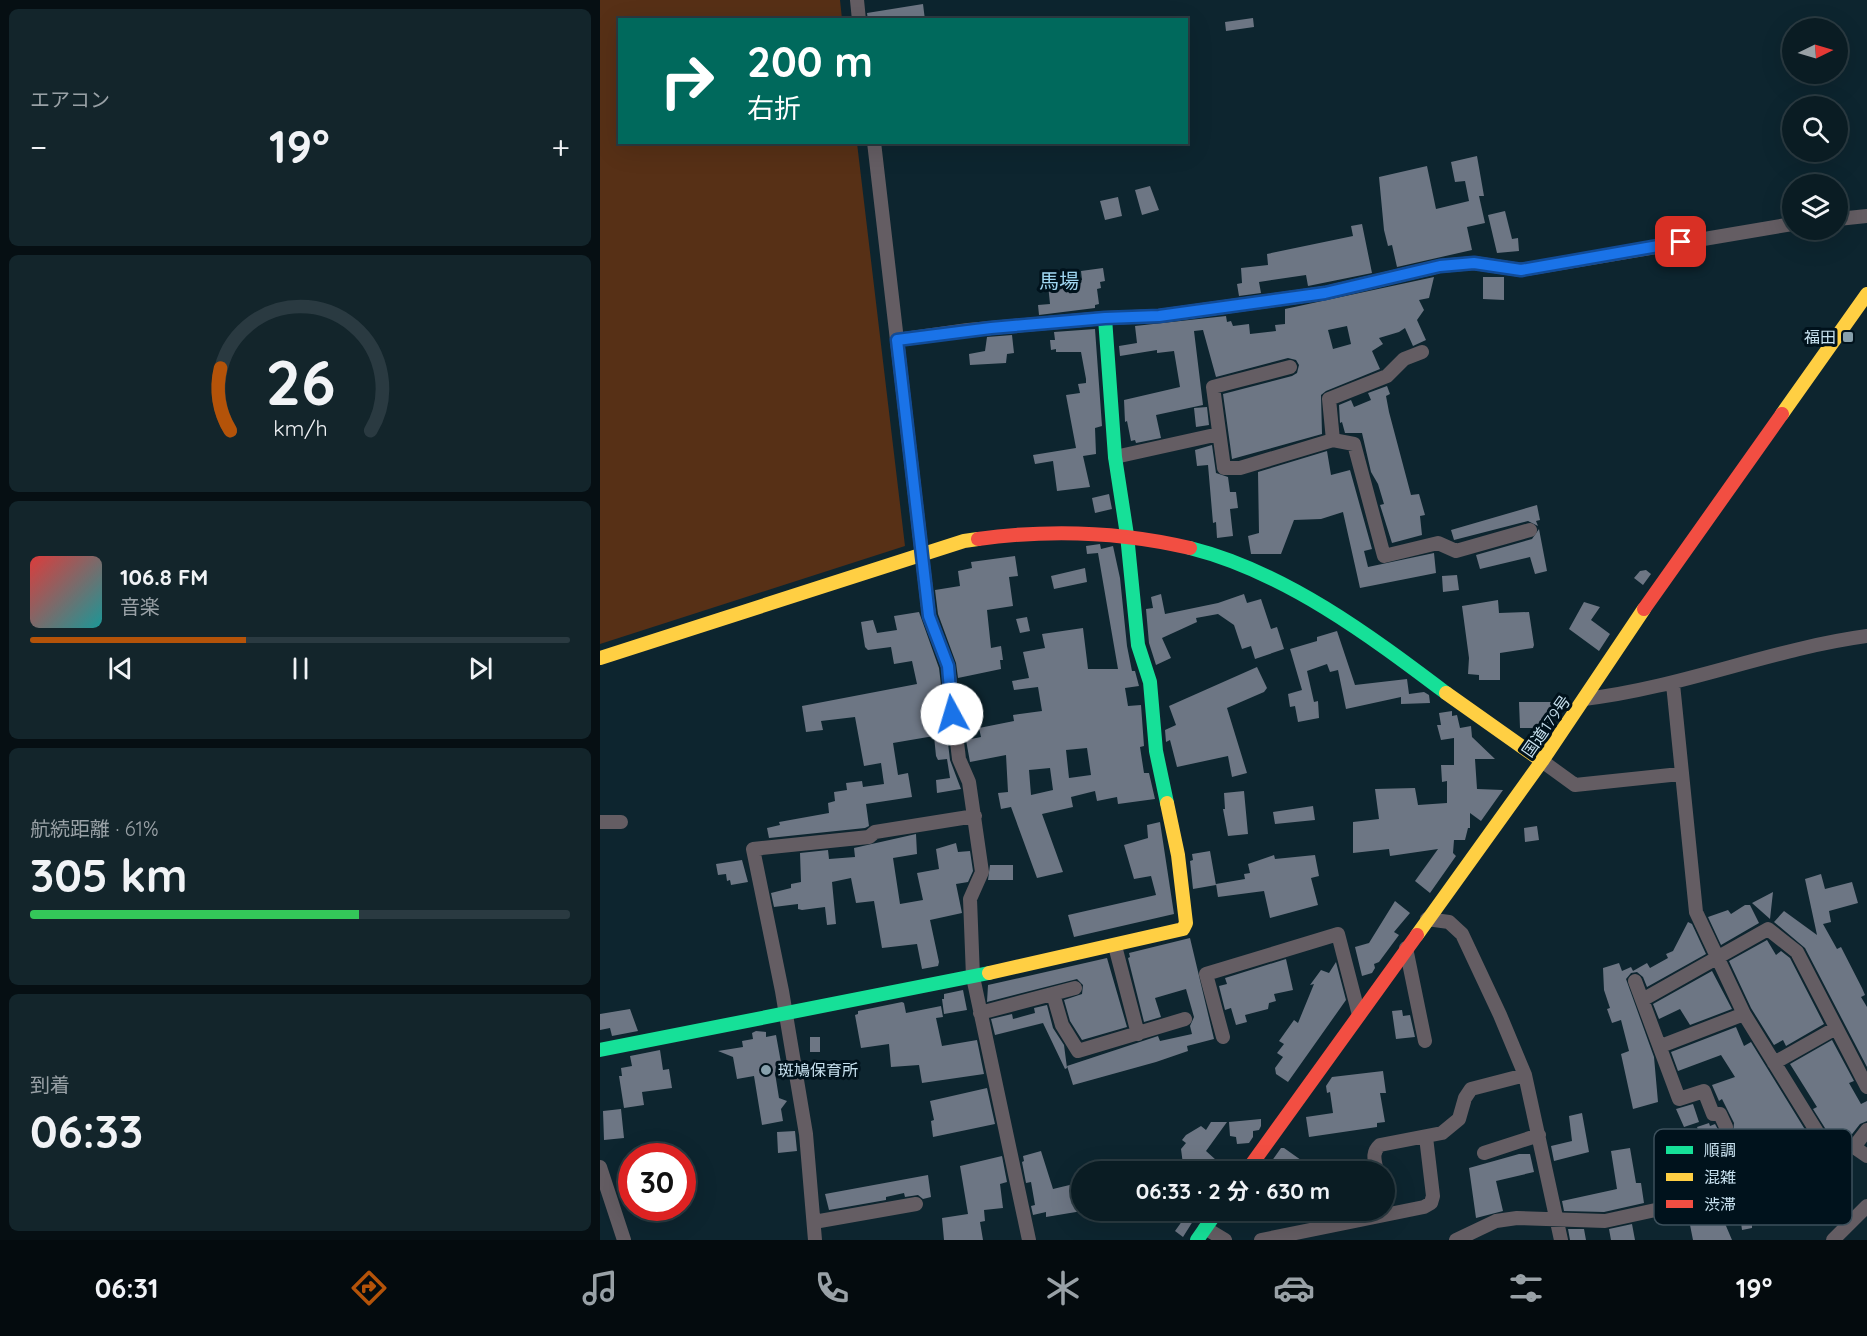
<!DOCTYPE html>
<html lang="ja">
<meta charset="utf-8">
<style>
body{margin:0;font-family:Quicksand,"Noto Sans JP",sans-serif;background:#13252b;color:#f1f3f6;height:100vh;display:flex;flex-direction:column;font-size:22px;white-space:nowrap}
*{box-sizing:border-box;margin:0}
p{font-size:20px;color:#99a1a6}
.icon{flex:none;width:33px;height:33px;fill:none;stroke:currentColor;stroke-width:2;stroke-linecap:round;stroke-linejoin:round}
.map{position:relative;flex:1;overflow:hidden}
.drawer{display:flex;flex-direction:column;gap:9px;padding:9px;background:#060f13;width:600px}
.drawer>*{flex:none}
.banner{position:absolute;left:18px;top:18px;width:570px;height:126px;border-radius:0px;box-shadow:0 6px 24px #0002,0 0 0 2px #2a3a41;background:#00695c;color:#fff;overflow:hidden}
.needle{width:39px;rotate:85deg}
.buttons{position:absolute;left:1182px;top:18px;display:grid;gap:12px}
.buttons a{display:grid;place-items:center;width:66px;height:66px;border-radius:50%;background:#0a1c23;box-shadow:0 6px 24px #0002,0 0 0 2px #2a3a41;font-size:30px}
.speed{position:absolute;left:18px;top:1143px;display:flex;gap:12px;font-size:30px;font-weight:700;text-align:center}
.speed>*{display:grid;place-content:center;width:78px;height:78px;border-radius:50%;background:#0a1c23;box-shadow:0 6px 24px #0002,0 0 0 2px #2a3a41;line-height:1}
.speed .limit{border:9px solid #d22;background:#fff;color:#111}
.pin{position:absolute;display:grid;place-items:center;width:51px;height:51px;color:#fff;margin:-26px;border-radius:12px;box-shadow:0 3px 9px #0006}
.me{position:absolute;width:66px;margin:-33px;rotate:354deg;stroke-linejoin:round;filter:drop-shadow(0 0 4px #0008)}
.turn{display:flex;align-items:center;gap:21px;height:126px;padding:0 30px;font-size:27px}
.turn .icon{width:78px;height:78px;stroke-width:2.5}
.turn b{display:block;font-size:42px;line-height:51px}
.big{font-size:45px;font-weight:700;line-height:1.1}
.drawer .widget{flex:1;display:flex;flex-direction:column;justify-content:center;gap:9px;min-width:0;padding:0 21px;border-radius:9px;background:#13252b}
.drawer .dial{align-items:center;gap:0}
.dial svg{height:156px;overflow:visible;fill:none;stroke:#2a3a41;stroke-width:7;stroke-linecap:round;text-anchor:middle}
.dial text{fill:#f1f3f6;stroke:none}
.song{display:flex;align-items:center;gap:18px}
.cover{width:72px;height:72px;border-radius:9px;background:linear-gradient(135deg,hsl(0 70% 55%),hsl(180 70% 35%))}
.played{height:6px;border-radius:3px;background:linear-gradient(90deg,#b45309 40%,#2a3a41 40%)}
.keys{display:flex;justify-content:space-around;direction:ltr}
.heat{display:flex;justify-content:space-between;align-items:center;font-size:33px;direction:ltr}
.charge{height:9px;border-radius:4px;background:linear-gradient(90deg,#34c759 61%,#2a3a41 0)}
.trip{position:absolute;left:471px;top:1161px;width:324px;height:60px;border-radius:30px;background:#0a1c23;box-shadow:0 6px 24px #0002,0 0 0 2px #2a3a41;font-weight:700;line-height:60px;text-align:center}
.tab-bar{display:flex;height:96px;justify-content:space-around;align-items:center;background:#040b0e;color:#99a1a6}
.tab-bar .icon{width:42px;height:42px}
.tab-bar .current{color:#b45309}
.tab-bar b{font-size:27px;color:#f1f3f6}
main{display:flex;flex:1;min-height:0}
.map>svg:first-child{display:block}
.green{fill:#573016}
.building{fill:#6d7684;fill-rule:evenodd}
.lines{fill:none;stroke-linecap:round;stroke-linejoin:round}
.street{stroke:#645d63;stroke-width:14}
.fast{stroke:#16e098;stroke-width:14}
.slow{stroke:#ffcf43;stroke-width:14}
.jam{stroke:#f24e42;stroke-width:14}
.route-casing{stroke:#114b97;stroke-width:15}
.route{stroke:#1a73e8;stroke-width:10}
.poi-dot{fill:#87a0ac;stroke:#00121c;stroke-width:2}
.labels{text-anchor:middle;stroke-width:6;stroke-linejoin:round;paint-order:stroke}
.poi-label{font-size:16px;fill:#c8e2f0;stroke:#00121c;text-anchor:end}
.street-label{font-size:16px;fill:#c8e2f0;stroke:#00121c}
.quarter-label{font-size:20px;fill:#a0d7f2;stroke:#00121c}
.key{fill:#00121c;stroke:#3c505c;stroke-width:1.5}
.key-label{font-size:16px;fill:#c8e2f0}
</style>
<main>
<section class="drawer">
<div class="widget"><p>エアコン</p>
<div class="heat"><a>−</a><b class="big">19°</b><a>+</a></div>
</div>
<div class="widget dial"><svg viewBox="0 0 100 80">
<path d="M14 69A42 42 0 1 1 86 69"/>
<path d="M14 69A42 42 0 0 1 9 37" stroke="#b45309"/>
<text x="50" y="56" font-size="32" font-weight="700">26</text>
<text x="50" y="72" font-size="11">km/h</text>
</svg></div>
<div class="widget">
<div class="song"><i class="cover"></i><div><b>106.8 FM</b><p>音楽</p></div></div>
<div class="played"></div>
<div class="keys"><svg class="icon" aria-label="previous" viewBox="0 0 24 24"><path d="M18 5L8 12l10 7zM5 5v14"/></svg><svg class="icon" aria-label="pause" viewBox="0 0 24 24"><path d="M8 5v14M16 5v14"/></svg><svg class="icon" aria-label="next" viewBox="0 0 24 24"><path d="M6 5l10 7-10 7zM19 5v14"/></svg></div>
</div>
<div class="widget"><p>航続距離 · 61%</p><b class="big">305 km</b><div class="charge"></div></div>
<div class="widget"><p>到着</p><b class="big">06:33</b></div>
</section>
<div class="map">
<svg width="1267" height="1240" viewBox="0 0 1267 1240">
<rect width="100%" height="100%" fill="#0d252f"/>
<path class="green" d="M0,0H240L242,19L20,20V142L257,143L305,546L0,644Z"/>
<path class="building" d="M323,4L325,20H268L267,13Z
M653,18L654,27L626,31L625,22Z
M877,156L884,196H879L885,223L867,227L872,250L797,267L792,245L788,246L784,230L779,177L827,166L836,209L869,201L865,181L855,182L851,162Z
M550,186L559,210L542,215L535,190Z
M518,197L522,216L505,220L500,201Z
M905,211L912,239L918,238L919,251L897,253L888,215Z
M762,224L772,273L708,286L706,275L659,282L661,293L639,296L637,284L642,283L641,268L668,265L667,254L753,236L751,226Z
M503,268L505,281L500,282L501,288L497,289L499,304L495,305V308L439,315L438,305L450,304L448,284L482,280L481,271Z
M834,277L829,298L819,300L824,310L817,320L826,340L813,346L805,328L799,332L779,338L783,344L772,351L780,369L726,391L721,395L722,434L632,459L623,394L692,376L697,373L699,365L696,360L688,358L616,377L603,330L594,331L603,405L556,415L561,438L536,443L535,440L531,441L527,421L525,422L524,400L580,387L574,351L557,353V350L520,356L519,346L537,343L535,326L626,316L627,322L631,321L633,326L649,324L650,334L676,331L675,325L685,324V309ZM747,326L751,344L733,349L728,330Z
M883,277H904V300L883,299Z
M495,329L502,426L495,428L496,454L483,456L490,487L457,491L453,461L435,464L433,455L476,448L466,395L480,393L478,384L486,383V379L481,352H456V349L451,350L450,340H455L454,332Z
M412,335L414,353L407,354L406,363L370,365L369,354L385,351L387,337Z
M787,386L790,394L786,396L789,412L811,495L819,494L825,515L820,516L822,535L792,543L780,505L784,504L778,484L771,472L762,433H745L742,422L740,423L739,405L751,400L754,407L771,400L768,393Z
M607,407L609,425L596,427L594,408Z
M612,445L616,473L628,477L630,492H636L638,508L630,509L633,536L617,538L616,522L613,523L608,465L597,466L595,450Z
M727,451L731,475L750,470L772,549L764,551L768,567L834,553L836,573L760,588L743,512L721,519L694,520L681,554H651L648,536L659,533L658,472Z
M509,494L512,509L495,513L492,498Z
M937,505L940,520L936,521L938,526L928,521L854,540L851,530Z
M939,529L947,571L935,574L930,557L880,569L876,555L932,539Z
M500,544L501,549L513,546L520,578L527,646L532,671H535L539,686L525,688L528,706L541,705L544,746L540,747L544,773H549L555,799L518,804L517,797L497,801L495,791L471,797L473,807L442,814L463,872L437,878L411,807L401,809L398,793L408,792L406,755L370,762L366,740L381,737L379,728L414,721L413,715L442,711L438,687L414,690L412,681L429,678L423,652L445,648L442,634L483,628L488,669H518L498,553L487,554L486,546ZM487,748L491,775L469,778L466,750ZM450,768L453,790L431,795L429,770Z
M415,556L418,576L409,577L413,606L387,610L391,648L401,646L403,660H400L401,669L358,678L356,663L338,614L335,590L360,586L358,571L372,568L371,562Z
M485,568L487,582L454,589L451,576Z
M1046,570L1051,574L1043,585L1034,578L1040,571Z
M857,575L859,590L843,592L842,576Z
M561,594L565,614L618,603L644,594L647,603L661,599L671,629L677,627L684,649L655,659L651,646L642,649L634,625L618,614L596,618L597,622L562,638L571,658L556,665L549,643L546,609L553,608L551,597Z
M898,600L899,613L929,612L934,645L933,648L900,653V680H879V675L868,674L869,658L862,606Z
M984,602L1000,607L991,620L1010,634L999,651L969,629Z
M319,612L339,668L350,760L361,789L337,793L336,780L350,778L347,759L338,760L336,756L334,736L293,743L298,775L308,773L312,797L266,804L269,826L265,828L169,838L167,828L180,825L179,822L229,813L228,803L235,801L234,792L247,790L246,783L262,781L263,787L284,784L281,763L264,766L255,717L221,721L223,730L206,732L202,706L317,684L312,661L294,664L291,647L268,650L265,647L261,622L273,620L277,633L297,630L294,616Z
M427,617L430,631L420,633L416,619Z
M737,631L755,685L807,679L809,694L824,692L829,695L830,703L801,704V697L746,709L738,670L730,672L727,664L707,671L714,702L718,701L719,718L698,722L695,706L690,707L688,694L702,690L690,649L717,641V637Z
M657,667L667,688L664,692L627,708L647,773L632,777L628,756L577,767L570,740L566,742L565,730L576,725L569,706Z
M919,702H958L962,705L946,728H920Z
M852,711V716L857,715L860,728L871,726L872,737L895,759H875L877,789L903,790L881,821L870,813V828H868L865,840H854L853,853L856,856L830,893L815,881L838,849L790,856L789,849L753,853V822L779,819L775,789L815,788L818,805L847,803V781L842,782L841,765H854V738L841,740L837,725H841L839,713Z
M644,791L648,834L628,836L623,809H625L624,793Z
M713,806L715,820L675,824L673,812Z
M560,822L574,914L474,937L468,915L556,895L551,876L534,879L524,845L548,838L547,825Z
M937,826L939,840L925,842L924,828Z
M316,834L317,854L293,858L300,904L323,900L317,873L339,869L336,849L356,843L358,852L370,851L373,871L368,882L356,884L362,913L330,920L339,962L338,966L322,969L317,944L282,948L274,901L256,903L251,878L232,882L236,924L227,925L225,907L202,910L198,909V904L174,907L171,893L191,888V884L201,882L200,853L228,850L229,859L255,857L254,848Z
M610,851L616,885L593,889L590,861L593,860L592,854Z
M674,855L675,859L715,855L719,876L711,878L718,905L670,918L664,891L618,897L616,884L645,879L644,874L650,873L648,864Z
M142,860L148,882L131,885L130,880L127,881L126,874L118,875L116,864Z
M390,865H413V880H388Z
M1221,874L1225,889L1252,882L1258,903L1229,911L1231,922L1223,924L1237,949L1241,947L1262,988L1265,995L1261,997L1267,1007V1067L1205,948L1174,922L1184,911L1217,935L1205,879Z
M1173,892L1170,919L1152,903Z
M795,901L810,913L794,932L799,935L779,962L774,964L775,968L772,973L762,976L755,947L769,943Z
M1145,905H1150L1159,923L1121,945L1108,917L1128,910L1131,914Z
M1088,922L1092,924L1106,954L1047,987L1043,977L1037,972L1031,973L1026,979L1054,1057L1058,1102L1033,1109L1021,1054L1029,1051L1021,1020L1012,1023L1007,1009L1010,1008L1004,990L1003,968L1019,963L1022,971L1031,967L1033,971L1047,963L1050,968L1068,958L1066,954L1073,951Z
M590,938L614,1039L587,1046L588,1051L556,1062L473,1085L467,1066L558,1036L560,1041L592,1034L590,1026L594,1017L586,989L555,998L561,1017L544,1022L528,958L530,957L529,953Z
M1167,940L1176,955L1181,951L1190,958L1224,1024L1186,1046L1183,1040L1174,1045L1151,1008L1129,961Z
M507,958L527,1027L482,1040L470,1021L464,1000L482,994L483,985L477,979L387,1002L388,985Z
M686,959L693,990L674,994L676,1001L669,1003L668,1009L645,1015L647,1022L636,1025L631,1008L625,1010L619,986L627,984L625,978Z
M736,962L746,1000L688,1082L676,1074L675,1068L683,1057L677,1053L684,1044L679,1041L694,1020L698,1023L714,984L710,985L721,970L729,973Z
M1112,971L1132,1009L1090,1025L1080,1009L1059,1019L1053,1004Z
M363,990L367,1010L344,1014L342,999H344V994Z
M302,1002L304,1003L306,1013L341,1006L343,1017L336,1018L342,1046L377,1040L384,1074L322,1083L319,1065L291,1067L289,1044L261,1048L255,1015L258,1014V1011Z
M447,1005L453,1028L464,1045L467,1068L465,1069L443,1023L395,1035L391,1019L412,1014L413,1019L435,1013L434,1008Z
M30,1009L38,1031L12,1036L10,1028L0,1030V1014Z
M802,1010L803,1016L810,1015L815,1037L796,1039L792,1011Z
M1136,1027L1144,1046L1151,1042L1217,1149L1200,1161L1174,1129L1145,1139L1153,1173L1159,1171L1161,1178L1112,1187L1106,1168L1112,1166L1097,1127L1109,1123L1110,1126L1115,1124L1121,1135L1133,1133L1134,1123L1122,1099L1119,1101L1112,1085L1135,1077L1121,1055L1078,1071L1071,1052Z
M156,1031L166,1032V1037L176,1035L182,1068L176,1069L175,1073L179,1098L187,1101L181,1109L183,1121L162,1125L154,1076L137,1079L133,1057L118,1051L143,1047L142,1041L153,1039L152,1033Z
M210,1037H220V1052H210Z
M1232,1040L1254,1081L1249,1083L1261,1104L1267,1101V1121L1260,1124L1249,1138L1239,1139L1236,1133L1230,1136L1213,1109L1217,1107L1190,1064Z
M60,1050L63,1070L69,1069L72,1088L42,1092L44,1105L24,1108L19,1076H22L21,1068L32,1066L30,1056Z
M783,1071L786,1093H780L785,1122L777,1123V1127L709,1137L706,1117L733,1113L730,1092L727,1093L726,1086L732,1077Z
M387,1088L395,1124L333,1137L331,1121L334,1120L330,1101Z
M1093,1104L1099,1122L1084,1127L1076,1109Z
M21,1109L24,1138L4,1140L3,1111Z
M982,1113L989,1152L954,1161L951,1146L972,1141L969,1116Z
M661,1119V1126L659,1130L653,1131V1137L649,1143L637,1144L636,1137L630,1136L629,1122Z
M611,1122H627L606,1151L616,1160L613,1164L622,1172H584L581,1149L586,1143L582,1140L586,1135L601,1126L606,1130Z
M195,1131L197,1151L178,1153L177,1132Z
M681,1148H684L708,1165L685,1172H664Z
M1030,1148L1036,1183H1041L1044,1203L1004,1212L964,1211L962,1201L1017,1189L1011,1151Z
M441,1151L453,1189L482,1182V1193L479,1194L482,1211L446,1217V1212L433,1215L431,1206L435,1205L431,1182L426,1183L422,1162L424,1161L423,1156Z
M919,1154H930L934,1172L896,1181L903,1211L876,1218L869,1168Z
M402,1156L407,1182L400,1184L403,1208L384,1210L385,1221L380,1222L383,1240H344L342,1218L368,1214L360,1166Z
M328,1175L331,1197L323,1199L318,1195L305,1197L304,1193L286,1197V1200L229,1210L225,1194Z
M1203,1189L1208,1214L1152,1225V1228L1142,1230L1138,1201Z
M1118,1207L1132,1240H1093L1090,1225L1095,1224L1094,1212Z
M590,1210H600L583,1237L575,1231Z
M1032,1224L1035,1240H1011L1009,1229Z
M968,1229H984L986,1240H970Z"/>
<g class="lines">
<path class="street" d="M257,0L259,20
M274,142L329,616L348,666L359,759L369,782L382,872L370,899L373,977L429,1240
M1238,219L1267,216
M297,340L368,330L505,318L559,316L725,293L840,266L874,263L921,270L1192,224
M690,367L613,387L624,468H640L733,440L754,444L784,556L838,543L856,551L930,530
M733,440L729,399L787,376L804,359L822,352
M515,457L619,434
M1073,684L1096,912L1144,1014L1227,1148
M984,699C1080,688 1171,649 1267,636
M942,761L975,785L1080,774
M0,822H21
M827,919L849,922L862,934L900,1015L925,1075L961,1240
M515,946L538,1034
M806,948L825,1041
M1035,981L1079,1099L1104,1091L1113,1114H1120L1126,1127
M453,994L462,1025L478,1051L585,1019
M1044,999L1168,929L1197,952L1267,1087
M380,1013L475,988
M623,1037L606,974L738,934L759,1015
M1061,1046L1144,1014
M1174,1063L1236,1028
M1254,1147L1267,1130
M1227,1148L1254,1147L1267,1156
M884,1153L939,1135
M0,1167L24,1240
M777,1172C775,1161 771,1153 780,1145L842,1133L859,1119L865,1098L871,1089L925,1075
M214,1222L316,1204
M605,1228L625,1240
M215,1240L206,1134L182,991L153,849L269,837L275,832L375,816
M661,1240L824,1207L831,1203L833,1196L826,1137
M856,1240L896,1221L917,1218L1005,1221L1216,1175L1227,1148
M1233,1240L1267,1206"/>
<path class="fast" d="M505,318L515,457L527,535L538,645L550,682L556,751L567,803
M590,548C685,572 769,635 846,693
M0,1050L389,973
M597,1240L618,1210"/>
<path class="slow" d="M1182,414L1267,294
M0,658L364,541L378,539
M846,693L942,761
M817,935L942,761L1044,609
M389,973L583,929L586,923L578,855L567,803"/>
<path class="jam" d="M378,539C450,529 518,531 590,548
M1044,609L1182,414
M646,1172L817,935"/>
</g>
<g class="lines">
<defs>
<path id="route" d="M352,714L348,666L329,616L297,340L391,328L505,318L559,316L725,293L840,266L874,263L921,270L1081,242"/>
</defs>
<use href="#route" class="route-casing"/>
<use href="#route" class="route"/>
</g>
<g class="poi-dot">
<rect x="1242" y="331" width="12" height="12" rx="3"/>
<circle cx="166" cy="1070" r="6"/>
</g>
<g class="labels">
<g class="poi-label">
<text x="1236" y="343">福田</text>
<text x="178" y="1076" text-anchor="start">斑鳩保育所</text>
</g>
<g class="street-label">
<text transform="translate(946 726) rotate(-55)" y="6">国道179号</text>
</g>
<g class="quarter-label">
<text x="459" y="288">馬場</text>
</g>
</g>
<rect x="1054" y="1129" width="198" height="96" rx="9" class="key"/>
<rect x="1066" y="1146" width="27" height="8" fill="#16e098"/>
<rect x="1066" y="1173" width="27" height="8" fill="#ffcf43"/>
<rect x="1066" y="1200" width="27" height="8" fill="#f24e42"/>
<g class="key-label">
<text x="1104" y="1156">順調</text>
<text x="1104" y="1183">混雑</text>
<text x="1104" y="1210">渋滞</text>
</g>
</svg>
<div class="buttons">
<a><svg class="needle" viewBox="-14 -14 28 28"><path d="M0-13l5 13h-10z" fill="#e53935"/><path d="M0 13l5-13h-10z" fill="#99a1a6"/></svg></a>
<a><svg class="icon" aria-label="search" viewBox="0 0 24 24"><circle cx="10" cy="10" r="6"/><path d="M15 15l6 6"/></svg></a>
<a><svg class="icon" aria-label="layers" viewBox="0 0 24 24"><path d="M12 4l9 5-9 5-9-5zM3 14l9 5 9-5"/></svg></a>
</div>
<div class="speed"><div class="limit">30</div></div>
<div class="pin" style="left:1081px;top:242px;background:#d93025"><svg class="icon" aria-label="arrive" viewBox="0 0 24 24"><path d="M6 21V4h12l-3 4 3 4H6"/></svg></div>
<svg class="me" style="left:352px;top:714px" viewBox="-20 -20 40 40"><circle r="19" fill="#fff"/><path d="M0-13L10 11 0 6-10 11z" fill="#1a73e8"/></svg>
<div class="trip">06:33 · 2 分 · 630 m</div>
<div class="banner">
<div class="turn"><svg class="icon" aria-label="right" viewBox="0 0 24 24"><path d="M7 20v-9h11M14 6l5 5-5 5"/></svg><div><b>200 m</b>右折</div></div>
</div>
</div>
</main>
<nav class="tab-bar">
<b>06:31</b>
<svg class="icon current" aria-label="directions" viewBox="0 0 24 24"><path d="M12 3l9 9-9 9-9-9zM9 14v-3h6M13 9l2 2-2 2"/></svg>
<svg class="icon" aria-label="music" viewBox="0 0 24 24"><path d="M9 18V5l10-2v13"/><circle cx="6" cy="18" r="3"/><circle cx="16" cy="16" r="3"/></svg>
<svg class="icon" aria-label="phone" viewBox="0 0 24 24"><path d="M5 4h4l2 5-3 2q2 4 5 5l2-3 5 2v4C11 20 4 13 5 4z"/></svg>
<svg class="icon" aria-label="climate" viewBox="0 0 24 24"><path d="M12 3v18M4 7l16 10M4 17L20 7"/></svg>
<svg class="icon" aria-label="car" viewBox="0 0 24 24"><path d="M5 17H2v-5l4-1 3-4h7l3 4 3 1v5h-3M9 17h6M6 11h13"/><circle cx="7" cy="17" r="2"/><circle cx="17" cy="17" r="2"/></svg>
<svg class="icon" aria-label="filters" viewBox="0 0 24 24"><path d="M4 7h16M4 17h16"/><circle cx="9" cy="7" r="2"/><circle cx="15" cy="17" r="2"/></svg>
<b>19°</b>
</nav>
